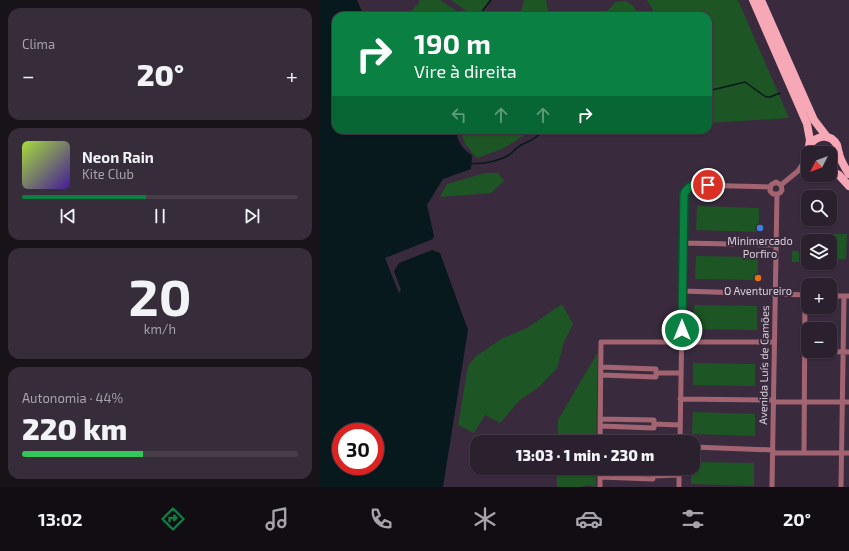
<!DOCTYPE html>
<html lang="pt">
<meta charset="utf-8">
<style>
body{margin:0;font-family:"Exo 2",sans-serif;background:#372d3a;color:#f1f3f6;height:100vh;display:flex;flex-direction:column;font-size:15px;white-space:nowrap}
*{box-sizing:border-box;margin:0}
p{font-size:13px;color:#a6a3aa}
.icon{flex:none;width:22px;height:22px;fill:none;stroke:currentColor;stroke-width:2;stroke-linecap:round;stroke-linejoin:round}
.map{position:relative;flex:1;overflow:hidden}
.sheet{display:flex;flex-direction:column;gap:8px;padding:8px;background:#181219;width:320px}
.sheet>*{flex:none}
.guide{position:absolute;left:12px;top:12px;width:380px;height:122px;border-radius:12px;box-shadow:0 1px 3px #0004,0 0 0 1px #473e4a;background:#0b8043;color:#fff;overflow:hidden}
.needle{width:26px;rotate:228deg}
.fabs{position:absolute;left:481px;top:146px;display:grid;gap:8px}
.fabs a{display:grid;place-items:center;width:36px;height:36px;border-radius:8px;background:#2b202e;box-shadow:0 1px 3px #0004,0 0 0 1px #473e4a;font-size:20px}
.speed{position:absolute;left:12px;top:423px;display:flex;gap:8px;font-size:20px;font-weight:700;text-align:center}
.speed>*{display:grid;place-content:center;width:52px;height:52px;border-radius:50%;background:#2b202e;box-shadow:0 1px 3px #0004,0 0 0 1px #473e4a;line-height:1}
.speed .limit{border:6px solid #d22;background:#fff;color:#111}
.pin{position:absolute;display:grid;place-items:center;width:34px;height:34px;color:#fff;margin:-17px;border:2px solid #fff;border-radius:50%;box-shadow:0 1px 4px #0007}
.me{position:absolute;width:44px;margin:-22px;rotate:0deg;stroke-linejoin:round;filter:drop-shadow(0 0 3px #0008)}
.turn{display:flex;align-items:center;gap:14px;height:84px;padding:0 16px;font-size:18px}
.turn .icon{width:52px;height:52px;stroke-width:2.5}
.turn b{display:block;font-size:28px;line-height:34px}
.lanes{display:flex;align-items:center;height:38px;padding:0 16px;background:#0003;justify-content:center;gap:20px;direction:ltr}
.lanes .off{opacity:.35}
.big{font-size:30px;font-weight:800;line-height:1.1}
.sheet .widget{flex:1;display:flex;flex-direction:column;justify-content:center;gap:6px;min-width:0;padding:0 14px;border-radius:12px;background:#372d3a}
.sheet .dial{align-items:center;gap:0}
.dial b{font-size:52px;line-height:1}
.song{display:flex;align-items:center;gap:12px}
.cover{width:48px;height:48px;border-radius:6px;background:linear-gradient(135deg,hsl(80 70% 55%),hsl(260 70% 35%))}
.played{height:4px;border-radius:2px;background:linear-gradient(90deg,#0b8043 45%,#473e4a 45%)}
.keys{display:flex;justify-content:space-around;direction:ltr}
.heat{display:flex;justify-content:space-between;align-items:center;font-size:22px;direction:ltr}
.charge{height:6px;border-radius:3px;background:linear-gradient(90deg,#34c759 44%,#473e4a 0)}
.trip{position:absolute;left:150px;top:435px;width:230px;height:40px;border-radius:12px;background:#2b202e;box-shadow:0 1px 3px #0004,0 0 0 1px #473e4a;font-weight:800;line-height:40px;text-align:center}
.menu{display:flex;height:64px;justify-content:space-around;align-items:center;background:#110d12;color:#a6a3aa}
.menu .icon{width:28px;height:28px}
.menu .active{color:#0b8043}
.menu b{font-size:18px;color:#f1f3f6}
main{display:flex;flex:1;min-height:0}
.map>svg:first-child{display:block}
.green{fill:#1e5524}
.water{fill:#07191c;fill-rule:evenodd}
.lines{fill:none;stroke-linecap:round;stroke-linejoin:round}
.stream{stroke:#07191c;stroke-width:1.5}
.street{stroke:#a36471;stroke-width:5}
.primary{stroke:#f6a8b7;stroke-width:8}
.route-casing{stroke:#07532c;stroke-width:10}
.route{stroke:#0b8043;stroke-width:7}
.shop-dot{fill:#3f7fe0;stroke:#392b3d;stroke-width:1.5}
.food-dot{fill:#e8710a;stroke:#392b3d;stroke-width:1.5}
.labels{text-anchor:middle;stroke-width:4;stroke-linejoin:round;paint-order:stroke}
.poi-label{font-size:11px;fill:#dad1dc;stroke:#392b3d}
.street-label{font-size:11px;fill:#dad1dc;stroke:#392b3d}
</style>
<main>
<section class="sheet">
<div class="widget"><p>Clima</p>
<div class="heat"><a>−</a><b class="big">20°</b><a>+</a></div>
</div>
<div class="widget">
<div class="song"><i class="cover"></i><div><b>Neon Rain</b><p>Kite Club</p></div></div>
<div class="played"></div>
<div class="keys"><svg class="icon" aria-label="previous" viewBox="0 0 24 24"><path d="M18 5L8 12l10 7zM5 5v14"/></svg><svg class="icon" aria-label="pause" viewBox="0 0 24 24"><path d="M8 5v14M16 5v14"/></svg><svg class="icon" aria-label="next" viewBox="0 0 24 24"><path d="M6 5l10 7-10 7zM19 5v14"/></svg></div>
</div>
<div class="widget dial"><b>20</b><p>km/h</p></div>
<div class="widget"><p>Autonomia · 44%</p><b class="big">220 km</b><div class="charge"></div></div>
</section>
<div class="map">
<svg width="529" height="487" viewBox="0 0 529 487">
<rect width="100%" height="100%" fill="#392b3d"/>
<path class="green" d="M99,0H120L144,16H87V15L99,3Z
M131,0H169L162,11L156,16H151V14Z
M204,0H226L229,16H200Z
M327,0H418L469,118L388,123V16H333V10Z
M306,1L313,6L320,16H282L296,2Z
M140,130H212L184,148L157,158L145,144Z
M165,173H178L184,181L171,193L120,197L127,184Z
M377,206L439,208V232L376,230Z
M510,234H527L526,259H510Z
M472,251H479V262H472Z
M376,256L438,257V280L375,279Z
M242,304L253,324L244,342L237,368L219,387L200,400L180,423L165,415L154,433L138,425L148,366L155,357L181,339L207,328Z
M374,305L437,306V330L374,329Z
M278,352L276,442H238V420Z
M373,363L435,364V386L373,385Z
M373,412L435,414V436L372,434Z
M373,462L434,463V486L371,484V468H373Z
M237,468H276V487L267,485L261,487H237Z"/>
<path class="water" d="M0,0H37L44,16H16V130H136C138,142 141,148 152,155L151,169L123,179L107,205L114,236L113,239L65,258L79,293L81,290L74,271L79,263L112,250L120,253L148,330L123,487H0ZM21,432H55V466H21Z"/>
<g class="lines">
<path class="stream" d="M158,16L171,0
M388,91L425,82L446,97H450L460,93
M149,163C161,165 179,161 189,155C193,152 196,148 201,145C211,140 216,139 223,130"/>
<path class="street" d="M478,171L484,162L488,150
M461,185L478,171L488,168
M457,194H453L450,191L451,185L456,182L461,185
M457,194L460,193L462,190L461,185
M363,243L456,245
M362,291L487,295
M510,296H529
M484,351L529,352
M336,373H361
M281,375L336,377V369L281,367
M360,399L453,400
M453,402H529
M334,424L360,425
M280,426L334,428V420L280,419
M280,442L281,342H454
M360,442L364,194L367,188L373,185L450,187
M373,447L453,450
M453,453H529
M484,453L485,295
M333,476L359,475
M280,477L333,479V471L280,470
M280,487V475
M359,487V468
M452,487L457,194
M521,487L524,296"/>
<path class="primary" d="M433,0L487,124L490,140L488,153
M441,0L494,120L507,137
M489,146C495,136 510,132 517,145C518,148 518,151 519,154C521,161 525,168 529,174
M510,165L515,161L519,153
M510,170L519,175L529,186"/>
</g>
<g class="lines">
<defs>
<path id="route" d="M362,330L364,194C369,183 378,185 388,185"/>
</defs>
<use href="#route" class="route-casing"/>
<use href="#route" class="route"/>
</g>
<circle class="shop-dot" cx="440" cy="228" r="4"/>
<circle class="food-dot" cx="438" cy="278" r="4"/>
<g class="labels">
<g class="poi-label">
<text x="440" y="245">Minimercado<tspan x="440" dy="13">Porfiro</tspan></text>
<text x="438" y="295">O Aventureiro</text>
</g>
<g class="street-label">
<text transform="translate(444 365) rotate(-89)" y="4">Avenida Luís de Camões</text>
</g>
</g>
</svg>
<div class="fabs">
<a><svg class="needle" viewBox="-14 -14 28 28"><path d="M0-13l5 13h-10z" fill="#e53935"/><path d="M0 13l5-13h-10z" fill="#a6a3aa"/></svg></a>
<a><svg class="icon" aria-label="search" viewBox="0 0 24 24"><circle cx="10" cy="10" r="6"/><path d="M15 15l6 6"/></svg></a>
<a><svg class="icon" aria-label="layers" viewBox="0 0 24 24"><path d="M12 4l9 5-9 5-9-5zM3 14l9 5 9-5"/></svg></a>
<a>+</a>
<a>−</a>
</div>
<div class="speed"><div class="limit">30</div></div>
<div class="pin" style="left:388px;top:185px;background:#d93025"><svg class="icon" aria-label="arrive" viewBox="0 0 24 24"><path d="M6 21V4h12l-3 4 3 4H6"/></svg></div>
<svg class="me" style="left:362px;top:330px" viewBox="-20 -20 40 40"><circle r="17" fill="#0b8043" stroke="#fff" stroke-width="3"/><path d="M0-11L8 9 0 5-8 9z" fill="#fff"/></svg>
<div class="trip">13:03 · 1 min · 230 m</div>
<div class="guide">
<div class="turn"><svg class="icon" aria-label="right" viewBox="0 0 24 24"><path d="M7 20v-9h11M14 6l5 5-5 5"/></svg><div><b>190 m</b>Vire à direita</div></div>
<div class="lanes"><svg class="icon off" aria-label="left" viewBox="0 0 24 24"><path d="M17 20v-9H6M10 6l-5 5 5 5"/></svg><svg class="icon off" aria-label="ahead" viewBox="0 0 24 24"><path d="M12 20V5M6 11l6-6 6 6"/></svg><svg class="icon off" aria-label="ahead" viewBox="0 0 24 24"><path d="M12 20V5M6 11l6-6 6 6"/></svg><svg class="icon" aria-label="right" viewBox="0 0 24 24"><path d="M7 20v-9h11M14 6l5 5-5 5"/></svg></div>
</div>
</div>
</main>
<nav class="menu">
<b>13:02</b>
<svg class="icon active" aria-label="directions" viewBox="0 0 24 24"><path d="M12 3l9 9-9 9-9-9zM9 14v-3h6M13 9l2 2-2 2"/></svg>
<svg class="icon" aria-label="music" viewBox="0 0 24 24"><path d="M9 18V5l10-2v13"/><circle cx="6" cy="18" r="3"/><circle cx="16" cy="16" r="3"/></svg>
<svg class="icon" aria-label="phone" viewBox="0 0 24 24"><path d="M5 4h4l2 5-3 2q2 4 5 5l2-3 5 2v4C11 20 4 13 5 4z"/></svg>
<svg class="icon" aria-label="climate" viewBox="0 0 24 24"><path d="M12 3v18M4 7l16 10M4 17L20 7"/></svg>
<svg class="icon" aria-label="car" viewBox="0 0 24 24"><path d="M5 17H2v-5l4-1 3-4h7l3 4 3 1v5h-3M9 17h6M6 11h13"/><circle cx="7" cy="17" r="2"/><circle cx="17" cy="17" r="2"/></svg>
<svg class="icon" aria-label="filters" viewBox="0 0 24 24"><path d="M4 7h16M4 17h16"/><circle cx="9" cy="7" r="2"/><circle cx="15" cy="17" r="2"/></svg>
<b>20°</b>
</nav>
